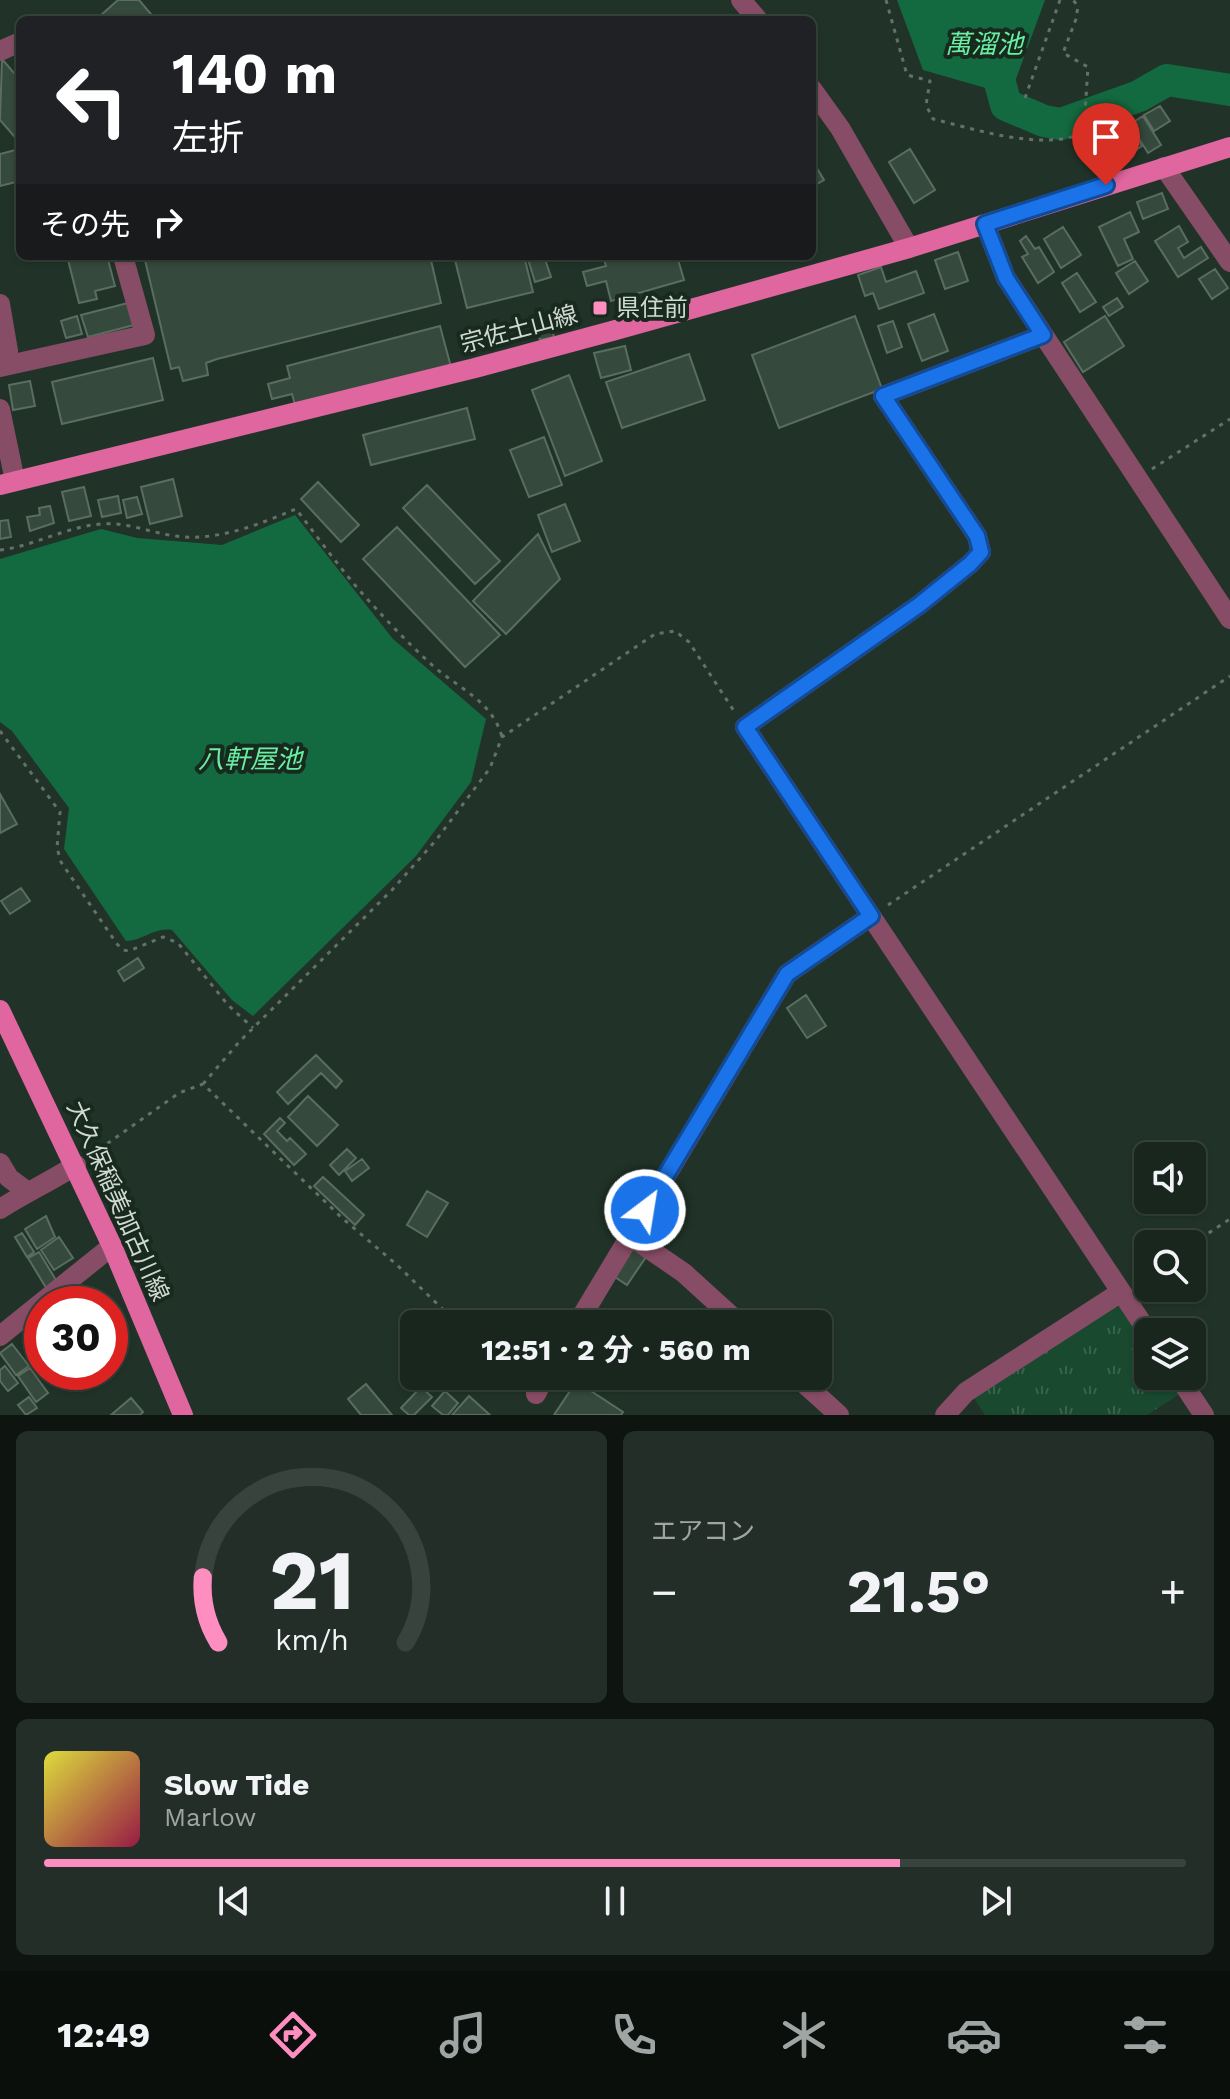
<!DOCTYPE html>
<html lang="ja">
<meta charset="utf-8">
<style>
body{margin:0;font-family:"Work Sans","Noto Sans JP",sans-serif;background:#222e27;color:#f1f3f6;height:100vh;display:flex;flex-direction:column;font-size:30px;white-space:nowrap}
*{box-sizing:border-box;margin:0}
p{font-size:26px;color:#9fa5a4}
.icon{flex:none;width:44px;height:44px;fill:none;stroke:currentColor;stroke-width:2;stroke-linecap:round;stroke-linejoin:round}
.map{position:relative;height:1415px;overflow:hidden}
.side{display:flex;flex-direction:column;gap:16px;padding:16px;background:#0e1510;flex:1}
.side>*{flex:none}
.hud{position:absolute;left:16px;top:16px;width:800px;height:244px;border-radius:12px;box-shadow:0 2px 6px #0004,0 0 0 2px #37433c;background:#202124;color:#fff;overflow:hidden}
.controls{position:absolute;left:1134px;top:1142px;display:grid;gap:16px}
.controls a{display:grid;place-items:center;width:72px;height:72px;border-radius:12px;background:#19261e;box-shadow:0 2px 6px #0004,0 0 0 2px #37433c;font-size:40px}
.speed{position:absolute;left:24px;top:1286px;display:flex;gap:16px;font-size:40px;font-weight:700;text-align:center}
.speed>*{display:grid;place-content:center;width:104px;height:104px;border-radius:50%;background:#19261e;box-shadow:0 2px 6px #0004,0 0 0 2px #37433c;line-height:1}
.speed .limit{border:12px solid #d22;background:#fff;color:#111}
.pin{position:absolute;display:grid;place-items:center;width:68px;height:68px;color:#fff;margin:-82px -34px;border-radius:50% 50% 50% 0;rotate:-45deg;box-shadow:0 0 8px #0007}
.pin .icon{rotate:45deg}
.me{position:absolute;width:88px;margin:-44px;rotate:31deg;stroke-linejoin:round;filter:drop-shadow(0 0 6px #0008)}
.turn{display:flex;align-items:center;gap:28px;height:168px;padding:0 24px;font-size:36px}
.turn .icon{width:104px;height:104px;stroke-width:2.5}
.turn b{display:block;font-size:56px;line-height:68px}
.then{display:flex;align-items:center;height:76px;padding:0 24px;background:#0003;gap:16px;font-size:30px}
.big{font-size:60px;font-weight:700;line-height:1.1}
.side .card{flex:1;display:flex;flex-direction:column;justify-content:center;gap:12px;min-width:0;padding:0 28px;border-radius:12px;background:#222e27}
.side .dial{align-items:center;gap:0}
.dial svg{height:208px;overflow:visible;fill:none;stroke:#37433c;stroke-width:7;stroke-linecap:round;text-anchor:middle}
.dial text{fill:#f1f3f6;stroke:none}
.song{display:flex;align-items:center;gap:24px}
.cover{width:96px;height:96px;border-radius:12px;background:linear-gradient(135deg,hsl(60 70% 55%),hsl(340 70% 35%))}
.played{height:8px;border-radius:4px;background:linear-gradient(90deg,#fd8ebf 75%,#37433c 75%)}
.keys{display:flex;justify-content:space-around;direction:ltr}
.heat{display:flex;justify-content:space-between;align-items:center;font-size:44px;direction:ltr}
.side .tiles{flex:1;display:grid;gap:16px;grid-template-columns:1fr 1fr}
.card:last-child{grid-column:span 2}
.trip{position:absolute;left:400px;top:1310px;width:432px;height:80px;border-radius:12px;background:#19261e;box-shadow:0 2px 6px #0004,0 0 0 2px #37433c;font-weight:700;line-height:80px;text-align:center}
.menu{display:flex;height:128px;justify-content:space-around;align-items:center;background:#0a0f0c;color:#9fa5a4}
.menu .icon{width:56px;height:56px}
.menu .on{color:#fd8ebf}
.menu b{font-size:36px;color:#f1f3f6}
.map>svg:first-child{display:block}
.grass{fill:url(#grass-tufts)}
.water{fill:#146a40}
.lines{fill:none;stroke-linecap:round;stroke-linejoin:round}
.river{stroke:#146a40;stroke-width:32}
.building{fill:#36493d;stroke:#596d60;stroke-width:2}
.path{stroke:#637268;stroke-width:3;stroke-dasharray:4 6;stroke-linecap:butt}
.minor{stroke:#884d66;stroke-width:20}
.major{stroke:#df669e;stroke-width:20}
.route-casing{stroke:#114b97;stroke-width:20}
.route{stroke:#1a73e8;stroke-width:14}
.poi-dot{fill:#fd8ebf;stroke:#18291e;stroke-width:3}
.labels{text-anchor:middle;stroke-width:8;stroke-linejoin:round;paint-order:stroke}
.poi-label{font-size:24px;fill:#d0dad3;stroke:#18291e;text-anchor:start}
.street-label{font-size:24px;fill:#d0dad3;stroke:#18291e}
.water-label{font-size:26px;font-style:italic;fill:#68efa4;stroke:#18291e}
</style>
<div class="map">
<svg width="1230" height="1415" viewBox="0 0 1230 1415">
<defs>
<pattern id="grass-tufts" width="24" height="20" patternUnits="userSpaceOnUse" patternTransform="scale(2)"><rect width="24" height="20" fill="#19492f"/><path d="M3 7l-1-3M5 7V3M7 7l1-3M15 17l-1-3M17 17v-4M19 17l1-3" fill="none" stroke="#39634c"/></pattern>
</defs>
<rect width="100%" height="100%" fill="#213328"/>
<path class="grass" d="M1112,1305L1124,1308L1148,1345V1376H1168L1180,1394L1147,1415H985L973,1397Z"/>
<path class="water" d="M897,0H1045L1010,95L923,70Z
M295,515L393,639L486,719L471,782L416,856L253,1016L232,1000L172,930C155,927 142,941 126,941L64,849L69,808L12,731L0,722V559L101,529L137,538L222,545Z"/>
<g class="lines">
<path class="river" d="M978,0L1006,105L1044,121L1061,124L1139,96L1167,80L1230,90"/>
</g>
<path class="building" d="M118,0H139L156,20H105L101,15Z
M2,59L20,80V143L0,120Z
M1160,106L1170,121L1154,131L1144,115Z
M1143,116L1161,145L1148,153L1130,124Z
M1127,122L1142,146L1125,157L1109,133Z
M19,149L20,181L0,186V154Z
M910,149L935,190L914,203L889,162Z
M812,160L824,180L812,187Z
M1162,193L1168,209L1143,219L1137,202Z
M1130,212L1139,232L1124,239L1133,259L1118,266L1099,227Z
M1179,226L1188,242L1178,248L1184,258L1201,247L1208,258L1178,277L1155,241Z
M1063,227L1081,255L1061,268L1044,239Z
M1026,236L1035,249L1039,247L1054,272L1038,283L1022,257L1028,254L1020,241Z
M958,252L968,281L945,289L935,260Z
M67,256H107L115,286L95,291L97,299L79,303Z
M144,256H430L441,303L217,359L206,363L208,375L183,381L179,367L171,369Z
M454,256H524L533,292L467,308Z
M527,256H544L551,277L535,282Z
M603,256H677L684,280L611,301L606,281L587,286L583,272L606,266Z
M1135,261L1148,281L1129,294L1116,273Z
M881,267L886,282L916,271L924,293L879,309L873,293L865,296L858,275Z
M1215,269L1228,288L1212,299L1199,279Z
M1077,273L1096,302L1080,312L1062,283Z
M1117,298L1123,307L1109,316L1103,307Z
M128,303L134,325L88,337L81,315Z
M934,314L948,351L922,361L908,324Z
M77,316L82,334L66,338L61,321Z
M855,316L882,389L779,428L752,355Z
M1105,316L1124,346L1083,372L1064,342Z
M893,321L902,347L887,353L878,326Z
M551,325L554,337L540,340L537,328Z
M440,326L451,367L296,408L292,394L272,399L268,384L290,378L287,366Z
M625,346L631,370L601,378L594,353Z
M689,354L705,400L622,428L606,382Z
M153,358L163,400L62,424L52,382Z
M569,375L602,461L565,476L532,390Z
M30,381L35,406L13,410L9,385Z
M467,408L475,439L371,465L363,435Z
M544,437L562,485L529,497L510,450Z
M173,479L182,516L150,524L141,487Z
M318,482L359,525L341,542L301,499Z
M427,485L500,561L475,584L403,508Z
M84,487L91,516L69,521L62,492Z
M118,496L121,513L102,517L98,500Z
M137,497L142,514L127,518L123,500Z
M565,504L580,541L552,552L538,515Z
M50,506L54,523L30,531L27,517L40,515L39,508Z
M8,520L11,537L0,539V521Z
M397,527L500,635L465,667L363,559Z
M538,534L560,579L506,634L473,601Z
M0,794L17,824L0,833Z
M21,888L30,901L10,914L1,901Z
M138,958L144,968L124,981L118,971Z
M806,995L826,1026L807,1038L787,1008Z
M316,1055L342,1081L336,1088L321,1073L288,1104L277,1092Z
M308,1096L338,1125L317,1146L288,1117Z
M280,1118L285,1123L277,1131L287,1141L290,1138L306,1154L294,1165L264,1134Z
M347,1149L356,1158L339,1175L330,1165Z
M362,1159L369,1168L352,1181L345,1171Z
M323,1177L364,1215L355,1225L314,1186Z
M427,1191L448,1203L427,1237L407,1225Z
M46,1216L55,1237L37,1249L25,1229Z
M22,1233L34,1252L27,1257L15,1237Z
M59,1237L73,1258L54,1270L41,1250Z
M631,1246L646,1257L627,1285L612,1275Z
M39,1252L59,1285L48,1291L28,1258Z
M605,1312L629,1324H599Z
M42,1338V1366L28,1349Z
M12,1344L29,1366L16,1375L0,1353Z
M5,1366L18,1383L8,1391L0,1381V1370Z
M30,1368L48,1393L36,1402L18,1376Z
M47,1372H73L58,1385Z
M580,1376H594L599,1379L591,1391L623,1412L621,1415H554Z
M366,1384L392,1415H361L348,1399Z
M421,1387L432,1397L414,1415H409L401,1408Z
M445,1391L458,1403L448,1415H443L432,1406Z
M469,1396L490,1415H452Z
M29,1397L37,1408L26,1415L18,1405Z
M131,1398L143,1412L140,1415H111Z"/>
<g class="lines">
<path class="path" d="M886,0L907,75L930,81L926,105L933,119C974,129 1019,144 1062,139C1072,138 1082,133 1092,130L1085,113L1088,67L1063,53L1076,19L1078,6L1073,0
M1025,98L1060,0
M1152,469L1230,419
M0,550C35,546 67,526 102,524C128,522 151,533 176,536C216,542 260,524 296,509C320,540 343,573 370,602C389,623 409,644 431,664C457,688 492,700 502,737
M0,731L60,812L57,848L61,862L117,944L123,950L129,951L163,937L178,943L228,1005L253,1028
M888,905L1230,676
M203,1084L240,1041L392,890L437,839L490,768L502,737L655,634L675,631L689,642L734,711
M91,1155L179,1093L203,1084L341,1217L396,1264L458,1324
M1192,1244L1230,1219
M1138,1281L1148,1274
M516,1376L523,1382"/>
<path class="minor" d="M741,0L758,20
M0,51L20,42
M812,89L840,128L909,248
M1164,167L1230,262
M985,224L1006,278L1230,619
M0,304L8,351L0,360
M1043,335L883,396L977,536L981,552L970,564L919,605L745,727L1148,1332
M0,367L145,335L123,256
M0,409L15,481
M0,1163L9,1178L28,1192
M0,1209C25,1193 51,1181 76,1165
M577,1324L630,1236
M740,1324L684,1273L630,1236L787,974L871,916
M0,1336L112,1246
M796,1376L839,1415
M1178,1376L1204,1415
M536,1394L545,1376
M945,1415L966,1392L1121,1292"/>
<path class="major" d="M0,485L475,368L612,331L909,248L1230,147
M0,1010L112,1246L183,1415"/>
</g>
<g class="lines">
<defs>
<path id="route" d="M645,1210L787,974L871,916L745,727L919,605L970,564L981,552L977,536L883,396L1043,335L1006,278L985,224L1106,185"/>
</defs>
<use href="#route" class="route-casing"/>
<use href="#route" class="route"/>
</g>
<rect class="poi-dot" x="592" y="300" width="16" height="16" rx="4"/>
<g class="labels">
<g class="poi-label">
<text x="616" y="316">県住前</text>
</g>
<g class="street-label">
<text transform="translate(519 329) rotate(-15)" y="8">宗佐土山線</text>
<text transform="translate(118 1201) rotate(66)" y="8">大久保稲美加古川線</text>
</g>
<g class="water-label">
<text x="984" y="53">萬溜池</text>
<text x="250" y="768">八軒屋池</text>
</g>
</g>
</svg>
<div class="controls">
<a><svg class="icon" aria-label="sound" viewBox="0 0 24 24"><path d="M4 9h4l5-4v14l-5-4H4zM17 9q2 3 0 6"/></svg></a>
<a><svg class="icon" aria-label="search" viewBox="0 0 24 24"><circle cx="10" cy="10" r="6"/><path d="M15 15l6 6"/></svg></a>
<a><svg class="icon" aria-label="layers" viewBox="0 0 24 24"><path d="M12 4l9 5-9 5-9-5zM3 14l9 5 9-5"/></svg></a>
</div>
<div class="speed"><div class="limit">30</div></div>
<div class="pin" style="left:1106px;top:185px;background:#d93025"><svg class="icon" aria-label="arrive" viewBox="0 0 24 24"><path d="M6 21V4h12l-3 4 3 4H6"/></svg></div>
<svg class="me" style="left:645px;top:1210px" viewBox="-20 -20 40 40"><circle r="17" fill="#1a73e8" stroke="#fff" stroke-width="3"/><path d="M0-11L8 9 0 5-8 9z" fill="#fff"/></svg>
<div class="trip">12:51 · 2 分 · 560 m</div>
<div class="hud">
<div class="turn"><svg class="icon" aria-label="left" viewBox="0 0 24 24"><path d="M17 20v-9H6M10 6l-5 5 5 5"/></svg><div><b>140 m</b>左折</div></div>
<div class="then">その先<svg class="icon" aria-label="right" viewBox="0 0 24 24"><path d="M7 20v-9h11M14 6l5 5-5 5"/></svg></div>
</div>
</div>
<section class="side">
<div class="tiles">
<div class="card dial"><svg viewBox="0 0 100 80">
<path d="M14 69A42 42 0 1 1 86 69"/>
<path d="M14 69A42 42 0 0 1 8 44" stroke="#fd8ebf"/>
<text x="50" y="56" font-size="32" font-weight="700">21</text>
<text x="50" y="72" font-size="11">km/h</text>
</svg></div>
<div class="card"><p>エアコン</p>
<div class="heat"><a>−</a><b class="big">21.5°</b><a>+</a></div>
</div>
<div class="card">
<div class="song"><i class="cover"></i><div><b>Slow Tide</b><p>Marlow</p></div></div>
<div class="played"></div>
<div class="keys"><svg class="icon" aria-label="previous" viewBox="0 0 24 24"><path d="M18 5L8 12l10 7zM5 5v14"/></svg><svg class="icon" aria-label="pause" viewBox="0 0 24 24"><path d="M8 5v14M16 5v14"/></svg><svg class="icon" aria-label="next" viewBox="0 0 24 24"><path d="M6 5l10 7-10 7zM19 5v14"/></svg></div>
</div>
</div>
</section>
<nav class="menu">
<b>12:49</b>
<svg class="icon on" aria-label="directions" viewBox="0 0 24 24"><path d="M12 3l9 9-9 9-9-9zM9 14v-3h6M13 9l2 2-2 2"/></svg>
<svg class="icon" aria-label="music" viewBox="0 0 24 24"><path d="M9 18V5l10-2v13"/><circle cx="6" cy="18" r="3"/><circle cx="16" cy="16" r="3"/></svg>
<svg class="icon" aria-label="phone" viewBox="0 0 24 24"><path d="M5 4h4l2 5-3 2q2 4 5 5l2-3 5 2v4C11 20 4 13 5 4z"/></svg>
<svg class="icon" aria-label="climate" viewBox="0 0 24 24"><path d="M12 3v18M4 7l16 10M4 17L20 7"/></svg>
<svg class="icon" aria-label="car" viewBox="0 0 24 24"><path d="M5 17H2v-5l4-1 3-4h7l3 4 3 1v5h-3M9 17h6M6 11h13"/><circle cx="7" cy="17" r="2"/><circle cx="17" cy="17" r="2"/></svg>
<svg class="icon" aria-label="filters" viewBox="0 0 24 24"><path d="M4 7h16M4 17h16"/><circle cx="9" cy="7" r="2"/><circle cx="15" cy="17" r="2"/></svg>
</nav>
